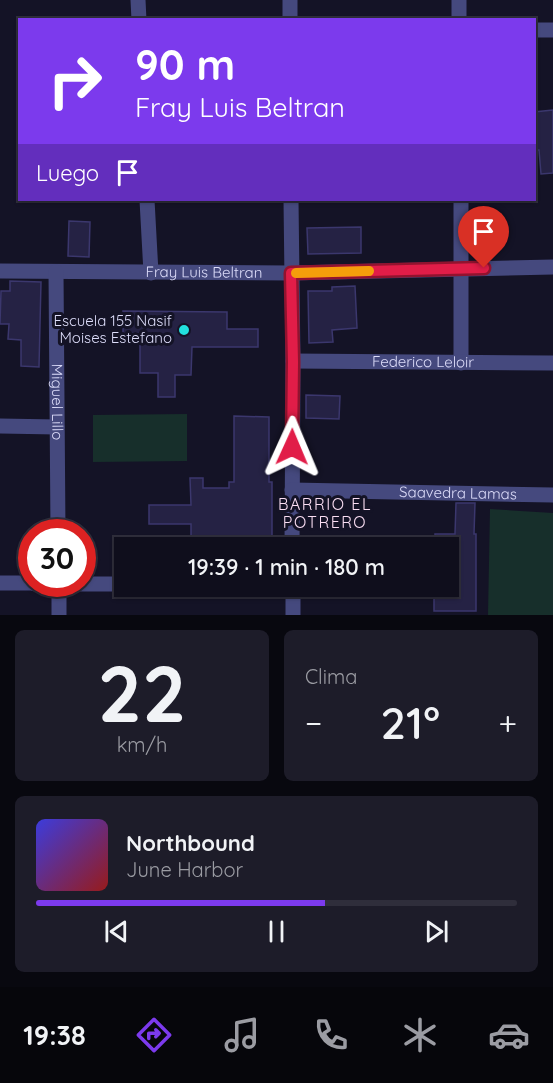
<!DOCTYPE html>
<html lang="es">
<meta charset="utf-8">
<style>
body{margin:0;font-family:Quicksand,sans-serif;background:#1d1c29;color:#f1f3f6;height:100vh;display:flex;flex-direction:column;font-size:22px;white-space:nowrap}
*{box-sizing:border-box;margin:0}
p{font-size:20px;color:#9b9ca3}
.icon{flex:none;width:33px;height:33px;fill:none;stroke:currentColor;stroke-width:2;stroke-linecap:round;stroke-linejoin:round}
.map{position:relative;height:615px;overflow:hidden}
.panel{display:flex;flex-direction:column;gap:15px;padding:15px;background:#08080f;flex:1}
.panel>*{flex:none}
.banner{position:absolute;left:18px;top:18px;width:518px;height:183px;border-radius:0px;box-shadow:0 2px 4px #0004,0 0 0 2px #2f2e3b;background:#7c3aed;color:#fff;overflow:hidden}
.speed{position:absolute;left:18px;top:519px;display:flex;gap:12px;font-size:30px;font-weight:700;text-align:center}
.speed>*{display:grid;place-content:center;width:78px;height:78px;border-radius:50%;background:#0f0e1c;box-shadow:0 2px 4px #0004,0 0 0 2px #2f2e3b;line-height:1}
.speed .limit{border:9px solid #d22;background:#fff;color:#111}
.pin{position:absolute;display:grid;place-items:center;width:51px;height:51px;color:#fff;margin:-62px -26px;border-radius:50% 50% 50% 0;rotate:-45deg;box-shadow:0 0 6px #0007}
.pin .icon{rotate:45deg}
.me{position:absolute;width:66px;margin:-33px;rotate:1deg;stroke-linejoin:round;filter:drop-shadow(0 0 4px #0008)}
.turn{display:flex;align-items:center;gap:21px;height:126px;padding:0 18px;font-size:27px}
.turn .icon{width:78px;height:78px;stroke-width:2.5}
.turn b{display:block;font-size:42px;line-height:51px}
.then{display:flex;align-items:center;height:57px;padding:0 18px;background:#0003;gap:12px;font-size:22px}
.big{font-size:45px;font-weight:600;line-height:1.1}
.panel .widget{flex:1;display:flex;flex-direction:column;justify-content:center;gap:9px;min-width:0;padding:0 21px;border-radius:9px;background:#1d1c29}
.panel .dial{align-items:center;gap:0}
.dial b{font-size:78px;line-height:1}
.song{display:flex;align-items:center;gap:18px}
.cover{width:72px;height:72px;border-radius:9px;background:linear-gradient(135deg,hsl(240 70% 55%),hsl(0 70% 35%))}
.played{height:6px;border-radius:3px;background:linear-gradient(90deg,#7c3aed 60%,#2f2e3b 60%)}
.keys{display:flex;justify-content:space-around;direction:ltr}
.heat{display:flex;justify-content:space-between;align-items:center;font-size:33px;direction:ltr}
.panel .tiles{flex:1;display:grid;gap:15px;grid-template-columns:1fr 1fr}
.widget:last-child{grid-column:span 2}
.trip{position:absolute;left:114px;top:537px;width:345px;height:60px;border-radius:0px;background:#0f0e1c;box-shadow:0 2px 4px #0004,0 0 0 2px #2f2e3b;font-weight:600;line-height:60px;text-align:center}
.dock{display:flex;height:96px;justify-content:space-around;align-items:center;background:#06060b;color:#9b9ca3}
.dock .icon{width:42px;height:42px}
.dock .active{color:#7c3aed}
.dock b{font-size:27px;color:#f1f3f6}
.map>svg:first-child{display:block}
.green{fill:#172f2b}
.building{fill:#252244;stroke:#3b376d;stroke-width:1.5}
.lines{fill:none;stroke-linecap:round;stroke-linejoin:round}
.minor{stroke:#45497e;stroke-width:15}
.route-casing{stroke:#92132f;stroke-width:15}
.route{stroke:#e11d48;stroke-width:10}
.slow{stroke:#f59e0b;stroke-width:10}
.poi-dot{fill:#22e0de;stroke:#141326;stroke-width:2}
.labels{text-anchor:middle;stroke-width:6;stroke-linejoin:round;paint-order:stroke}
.street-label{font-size:15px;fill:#ddddfa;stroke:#141326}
.poi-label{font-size:15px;fill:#ddddfa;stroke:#141326;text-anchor:end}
.neighbourhood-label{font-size:16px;letter-spacing:1.5px;fill:#fadef3;stroke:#141326}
</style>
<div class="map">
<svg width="553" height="615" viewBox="0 0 553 615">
<rect width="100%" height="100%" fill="#141326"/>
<path class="green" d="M187,414V461L93,462V415Z
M490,509L553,513V615H488Z"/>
<path class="building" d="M553,110V173L541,174L539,150H534V112Z
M69,221L90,222L89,257L68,256Z
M361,227V253L308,254L307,228Z
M10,281L41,282L39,367L21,366V340L8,339L9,324H0L1,291H10Z
M355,286L357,328L332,330L333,342L309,343L308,291H332V287Z
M123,311L227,312V329H258V347H192L191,375H175V397H158V373H140V333H123Z
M306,395L340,396L339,419L306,418Z
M234,416L269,417V482H272V548H191V524H149V505H191L190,478H203V488H229V482H234Z
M456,503H475L474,534H476V611H434V593H435V586H448V548H435V534H455Z"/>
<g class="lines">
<g class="minor">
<path d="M138,0L139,20"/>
<path d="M459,0V20"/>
<path d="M290,20V0"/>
<path d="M534,30H553"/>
<path d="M147,200L151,273"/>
<path d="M291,200L293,361L292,548"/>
<path d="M461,200V363"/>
<path id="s1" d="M0,271L291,273L553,267"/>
<path id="s2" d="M56,272L58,532"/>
<path id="s3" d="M293,361L553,363"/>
<path d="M0,426L57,427"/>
<path id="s4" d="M292,490L553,495"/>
<path d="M0,583H32"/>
<path d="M35,584H124"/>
<path d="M59,584V615"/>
<path d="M293,586V615"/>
</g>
</g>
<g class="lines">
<defs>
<path id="route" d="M292,447L293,362L291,273L484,268"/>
</defs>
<use href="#route" class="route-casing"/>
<use href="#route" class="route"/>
<path class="slow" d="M296,273L369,271"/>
</g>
<circle class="poi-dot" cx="184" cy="330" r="6"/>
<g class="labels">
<g class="street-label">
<text dy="5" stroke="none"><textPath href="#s1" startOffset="204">Fray Luis Beltran</textPath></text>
<text dy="5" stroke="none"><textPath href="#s3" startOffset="130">Federico Leloir</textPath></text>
<text dy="5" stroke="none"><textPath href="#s2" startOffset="130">Miguel Lillo</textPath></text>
<text dy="5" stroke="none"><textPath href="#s4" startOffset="166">Saavedra Lamas</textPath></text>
</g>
<g class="poi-label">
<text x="172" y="326">Escuela 155 Nasif<tspan x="172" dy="17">Moises Estefano</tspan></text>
</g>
<g class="neighbourhood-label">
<text x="325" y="510">BARRIO EL<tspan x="325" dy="18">POTRERO</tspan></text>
</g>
</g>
</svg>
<div class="speed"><div class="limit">30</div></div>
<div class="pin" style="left:484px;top:268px;background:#d93025"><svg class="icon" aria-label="arrive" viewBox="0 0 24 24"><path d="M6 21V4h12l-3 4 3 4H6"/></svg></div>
<svg class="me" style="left:292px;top:447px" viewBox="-20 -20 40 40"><path d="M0-17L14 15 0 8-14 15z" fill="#e11d48" stroke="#fff" stroke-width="4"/></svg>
<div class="trip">19:39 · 1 min · 180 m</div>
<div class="banner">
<div class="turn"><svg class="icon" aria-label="right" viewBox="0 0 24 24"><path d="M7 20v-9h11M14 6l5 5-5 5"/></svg><div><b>90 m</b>Fray Luis Beltran</div></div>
<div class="then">Luego<svg class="icon" aria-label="arrive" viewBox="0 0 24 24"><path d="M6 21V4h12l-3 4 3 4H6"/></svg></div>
</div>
</div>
<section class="panel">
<div class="tiles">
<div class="widget dial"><b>22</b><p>km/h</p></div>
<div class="widget"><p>Clima</p>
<div class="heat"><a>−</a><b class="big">21°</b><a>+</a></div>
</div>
<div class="widget">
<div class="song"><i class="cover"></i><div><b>Northbound</b><p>June Harbor</p></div></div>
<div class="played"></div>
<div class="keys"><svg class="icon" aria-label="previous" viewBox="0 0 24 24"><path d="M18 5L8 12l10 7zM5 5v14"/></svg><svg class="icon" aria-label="pause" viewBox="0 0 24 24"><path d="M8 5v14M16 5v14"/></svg><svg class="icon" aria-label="next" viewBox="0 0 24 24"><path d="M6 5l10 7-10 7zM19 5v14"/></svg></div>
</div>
</div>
</section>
<nav class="dock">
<b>19:38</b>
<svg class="icon active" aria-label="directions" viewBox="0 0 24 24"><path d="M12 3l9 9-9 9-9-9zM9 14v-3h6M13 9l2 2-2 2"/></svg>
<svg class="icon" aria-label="music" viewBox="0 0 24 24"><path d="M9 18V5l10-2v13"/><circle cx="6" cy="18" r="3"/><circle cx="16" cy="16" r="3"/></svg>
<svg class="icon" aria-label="phone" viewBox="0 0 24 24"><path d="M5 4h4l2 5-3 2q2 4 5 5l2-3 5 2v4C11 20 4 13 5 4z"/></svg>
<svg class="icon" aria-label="climate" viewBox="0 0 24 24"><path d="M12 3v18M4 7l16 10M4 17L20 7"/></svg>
<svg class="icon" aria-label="car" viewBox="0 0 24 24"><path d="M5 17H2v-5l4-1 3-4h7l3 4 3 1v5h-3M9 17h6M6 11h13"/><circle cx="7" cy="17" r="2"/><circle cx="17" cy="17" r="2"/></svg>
</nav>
